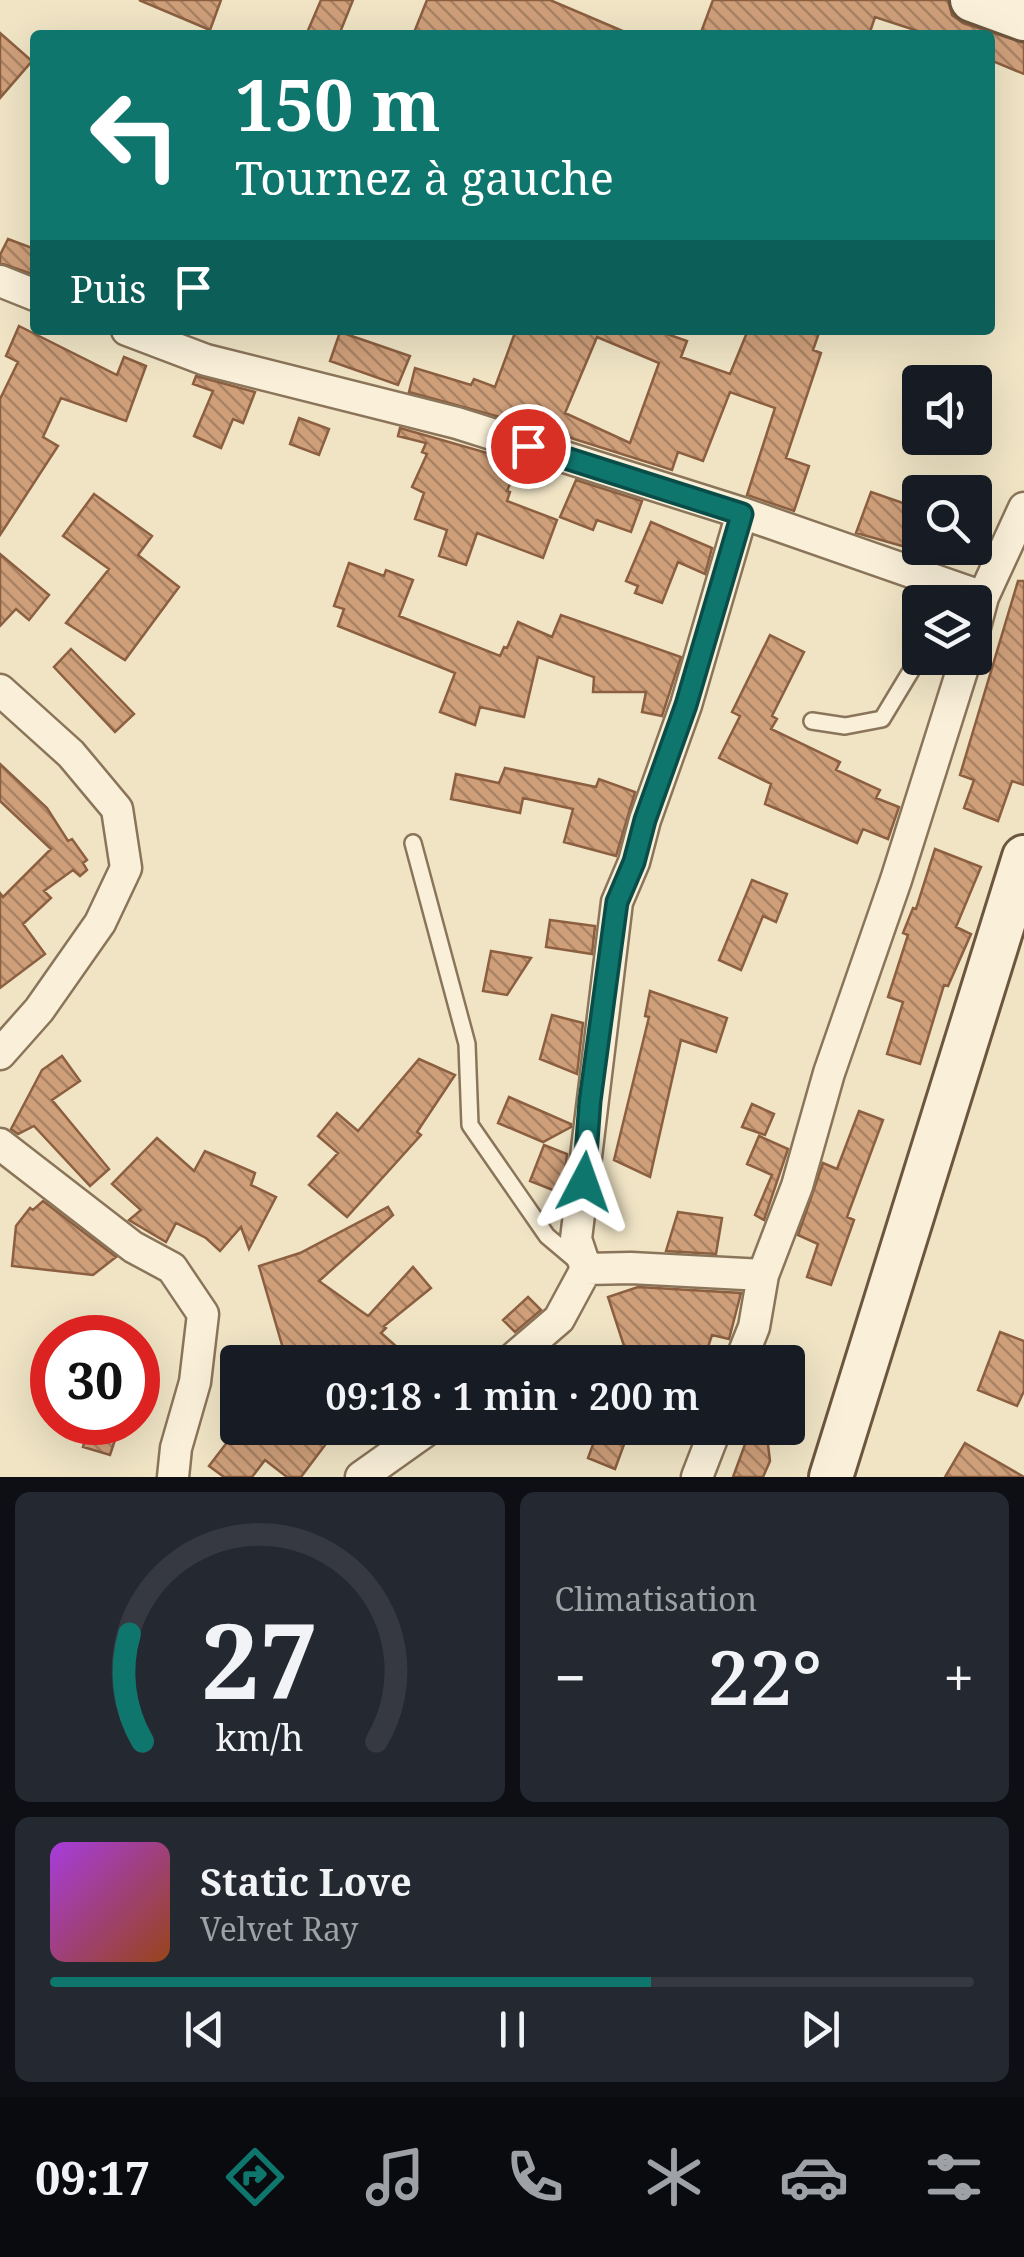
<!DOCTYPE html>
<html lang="fr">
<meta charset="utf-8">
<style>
body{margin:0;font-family:"Noto Serif",serif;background:#242831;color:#f1f3f6;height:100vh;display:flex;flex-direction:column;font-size:38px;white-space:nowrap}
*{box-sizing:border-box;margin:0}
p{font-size:32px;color:#9ea1a6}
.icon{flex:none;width:55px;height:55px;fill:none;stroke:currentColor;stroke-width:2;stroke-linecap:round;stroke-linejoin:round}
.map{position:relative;height:1477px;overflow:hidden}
.sheet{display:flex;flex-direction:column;gap:15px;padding:15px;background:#0d0f14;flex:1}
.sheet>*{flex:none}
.guide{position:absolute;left:30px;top:30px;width:965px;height:305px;border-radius:10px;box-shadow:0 10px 40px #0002;background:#0f766e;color:#fff;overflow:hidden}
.controls{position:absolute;left:902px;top:365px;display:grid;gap:20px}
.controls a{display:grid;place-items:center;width:90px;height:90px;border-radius:10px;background:#171b24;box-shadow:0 10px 40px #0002;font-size:50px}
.speed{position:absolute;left:30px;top:1315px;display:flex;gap:20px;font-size:50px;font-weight:700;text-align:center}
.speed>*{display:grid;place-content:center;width:130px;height:130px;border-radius:50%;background:#171b24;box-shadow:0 10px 40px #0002;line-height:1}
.speed .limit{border:15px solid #d22;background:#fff;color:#111}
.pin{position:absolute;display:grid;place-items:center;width:85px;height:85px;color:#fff;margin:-42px;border:5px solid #fff;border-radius:50%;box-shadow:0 2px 10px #0007}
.me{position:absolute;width:110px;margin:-55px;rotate:4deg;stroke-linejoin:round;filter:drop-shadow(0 0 8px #0008)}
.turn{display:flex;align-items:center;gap:35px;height:210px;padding:0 40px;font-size:45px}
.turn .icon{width:130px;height:130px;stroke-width:2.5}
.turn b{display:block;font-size:70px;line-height:85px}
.then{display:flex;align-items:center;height:95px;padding:0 40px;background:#0003;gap:20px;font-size:38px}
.big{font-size:75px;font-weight:600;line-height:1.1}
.sheet .widget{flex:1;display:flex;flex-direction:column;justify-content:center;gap:15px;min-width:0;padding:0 35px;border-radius:15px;background:#242831}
.sheet .dial{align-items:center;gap:0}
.dial svg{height:260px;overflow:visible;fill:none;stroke:#363941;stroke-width:7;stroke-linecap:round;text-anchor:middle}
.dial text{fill:#f1f3f6;stroke:none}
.song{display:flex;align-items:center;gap:30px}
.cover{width:120px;height:120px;border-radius:15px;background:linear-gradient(135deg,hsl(280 70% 55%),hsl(20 70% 35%))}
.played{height:10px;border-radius:5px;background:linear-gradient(90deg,#0f766e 65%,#363941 65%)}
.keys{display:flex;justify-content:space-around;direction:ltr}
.heat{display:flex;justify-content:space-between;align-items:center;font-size:55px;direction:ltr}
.sheet .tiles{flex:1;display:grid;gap:15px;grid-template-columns:1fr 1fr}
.widget:last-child{grid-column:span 2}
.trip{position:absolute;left:220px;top:1345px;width:585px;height:100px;border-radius:10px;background:#171b24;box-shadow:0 10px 40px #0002;font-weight:600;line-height:100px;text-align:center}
.dock{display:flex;height:160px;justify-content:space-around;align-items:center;background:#090b0e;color:#9ea1a6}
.dock .icon{width:70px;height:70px}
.dock .active{color:#0f766e}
.dock b{font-size:45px;color:#f1f3f6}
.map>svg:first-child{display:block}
.building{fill:url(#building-back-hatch);stroke:#8b5f40;stroke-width:2.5;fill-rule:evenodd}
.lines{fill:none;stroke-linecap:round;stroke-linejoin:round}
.lane-casing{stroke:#8b755a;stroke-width:20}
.street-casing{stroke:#8b755a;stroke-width:35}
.secondary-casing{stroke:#6d563e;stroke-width:48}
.lane{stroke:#faf0d9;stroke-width:15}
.street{stroke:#faf0d9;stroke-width:30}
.secondary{stroke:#faf0d9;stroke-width:42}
.route-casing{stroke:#0a4d48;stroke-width:25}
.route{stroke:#0f766e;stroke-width:18}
</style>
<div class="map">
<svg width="1024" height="1477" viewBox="0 0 1024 1477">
<defs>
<pattern id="building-back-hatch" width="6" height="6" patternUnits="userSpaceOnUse" patternTransform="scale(2.5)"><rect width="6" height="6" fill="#cf9f7a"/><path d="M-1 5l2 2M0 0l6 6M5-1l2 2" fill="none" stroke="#a98263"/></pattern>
</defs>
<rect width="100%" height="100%" fill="#f0e4c5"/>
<path class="building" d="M139,0H221L210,30Z
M321,0H353L339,35H306Z
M427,0H550L632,35H413Z
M713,0H948L952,15L963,23L1024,43V74L990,60V35H930L875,17L869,35H700Z
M0,33L32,61L0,98Z
M8,239L35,249V275L0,263V255Z
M19,326L117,375L124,357L146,366L126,421L61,398L43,437L58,446L0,535V399L18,362L6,356Z
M516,330H656L687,341L681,357L730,374L748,330H820L813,350L821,353L786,458L809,466L794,511L747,495L775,408L730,392L703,461L678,452L672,470L533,426L409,392L415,368L471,385L474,379L495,387ZM597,337L659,363L630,443L565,413Z
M340,332L410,356L398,385L330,361Z
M196,376L255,392L243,423L233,419L221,448L194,436L213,391L193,384Z
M299,418L329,429L319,455L290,444Z
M400,428L519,462L507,491L510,492L507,501L557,520L543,558L477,533L466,565L439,556L447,530L415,519L424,493L412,487L427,454L422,452L426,443L398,436Z
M576,480L642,501L631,532L597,520L593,530L560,517Z
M871,492L920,509V551L856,533Z
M94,494L152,536L138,555L179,587L125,660L66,623L109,569L63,536Z
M651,522L712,548L705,574L678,562L662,603L635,593L638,586L626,581Z
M0,554L49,595L29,620L16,609L0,626Z
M349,563L384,576L386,570L413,580L399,616L500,656L504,647L507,648L518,622L552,637L561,615L681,657L662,716L642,712L646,692H593L594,677L538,657L524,717L480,707L475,725L440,712L455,673L338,626L344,609L334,606Z
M1018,581H1024V785L1012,781L998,821L964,808L974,780L960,775Z
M770,635L804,652L772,716L777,719L771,729L840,762L836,770L880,790L876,798L899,807L888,839L863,829L857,843L765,804L771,784L719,758L740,716L732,712Z
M71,649L134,714L115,732L54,667Z
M0,764L47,808L68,841L72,839L87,860L83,863L87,870L80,876L73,870L44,891L51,898L23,924L45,954L0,988V893L3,897L51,849L0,801Z
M505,768L596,787L599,779L635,792L616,856L564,842L573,809L523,798L520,813L451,799L456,774L499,783Z
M935,849L981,867L956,927L971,934L948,986L944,985L920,1064L887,1054L903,1002L888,997L908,935L903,933L913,908L916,909Z
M752,880L787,894L776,922L763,916L741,970L719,960Z
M550,920L595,926L592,954L546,947Z
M491,951L531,958L507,995L483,991Z
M650,991L727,1018L716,1052L681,1040L650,1177L614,1160L649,1017L645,1016Z
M552,1015L583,1023L577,1074L540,1059Z
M62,1056L80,1081L52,1100L109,1169L90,1186L34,1126L18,1134L11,1129L42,1070Z
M419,1059L455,1075L417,1132L421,1135L347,1217L309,1185L338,1153L318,1136L337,1113L358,1131Z
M509,1097L571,1124V1127L543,1142L498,1123Z
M752,1104L774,1114L765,1135L742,1127Z
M859,1111L883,1120L847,1217L854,1220L831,1285L807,1277L818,1244L798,1235L823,1163L837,1169Z
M759,1136L788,1149L764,1220L755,1215L772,1175L747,1164Z
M157,1138L194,1171L205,1151L255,1173L251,1185L276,1197L249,1249L241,1227L220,1251L206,1238L176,1223L166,1242L129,1220L141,1210L112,1184Z
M544,1145L567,1154L563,1194L530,1181Z
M43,1201L116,1257L93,1275L12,1266L16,1226L30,1208L33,1210Z
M388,1207L393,1215L319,1281L368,1316L413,1267L431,1288L384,1326L386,1328L381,1333L414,1362H350L333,1346L321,1362H287L259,1266L300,1253Z
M678,1212L722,1218L716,1254L666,1251Z
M638,1287L741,1293L729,1339L712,1335L703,1362H633L629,1347L625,1349L608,1297Z
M528,1297L541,1310L515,1332L503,1320Z
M1000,1332L1024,1341V1391L1017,1406L978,1390Z
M91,1422H121L110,1455L83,1447Z
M238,1428H302L325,1445L301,1477H287L265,1460L252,1477H224L209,1466Z
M599,1428H630L615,1469L588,1458Z
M751,1428H766L770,1461L763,1477H733Z
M965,1443L1024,1477H945Z"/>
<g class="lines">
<defs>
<path id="lane" d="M812,721L845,726L882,719L920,656
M413,843L467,1044L470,1125L547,1236L579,1263"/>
<path id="street" d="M0,281L35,295
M127,330L206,360L457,423L742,513L983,597
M975,627L983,597L1024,508
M0,690L71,754L117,809L126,868L100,923L39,1010L0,1054
M0,1144L133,1247L172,1268L203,1314L195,1382L176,1448L173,1477
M586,1269L576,1239L617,902L634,862L645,820L686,705L742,513
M509,1362L559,1319L586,1269L631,1268L763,1275
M740,1362L754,1327L763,1275L797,1186L829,1073L896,880L966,658
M361,1477L430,1428
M697,1477L716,1428"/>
<path id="secondary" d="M972,0L1024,19
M831,1477L1024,857"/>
</defs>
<use href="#lane" class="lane-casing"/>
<use href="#street" class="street-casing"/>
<use href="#secondary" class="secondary-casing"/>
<use href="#lane" class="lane"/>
<use href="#street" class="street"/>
<use href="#secondary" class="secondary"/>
</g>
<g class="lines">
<defs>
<path id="route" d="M528,446L742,514L686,705L645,820L634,862L617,902L590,1101L584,1182"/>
</defs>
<use href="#route" class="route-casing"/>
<use href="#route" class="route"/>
</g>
</svg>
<div class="controls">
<a><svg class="icon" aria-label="sound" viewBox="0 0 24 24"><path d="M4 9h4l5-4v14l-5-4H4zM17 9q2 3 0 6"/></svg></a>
<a><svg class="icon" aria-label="search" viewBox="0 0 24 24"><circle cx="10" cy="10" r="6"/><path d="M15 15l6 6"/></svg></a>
<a><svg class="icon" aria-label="layers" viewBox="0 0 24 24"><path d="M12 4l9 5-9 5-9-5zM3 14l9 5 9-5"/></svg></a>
</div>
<div class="speed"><div class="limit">30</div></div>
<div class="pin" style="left:528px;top:446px;background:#d93025"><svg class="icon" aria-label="arrive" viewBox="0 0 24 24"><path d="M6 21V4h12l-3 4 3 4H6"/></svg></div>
<svg class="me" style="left:584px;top:1182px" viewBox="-20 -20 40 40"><path d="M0-17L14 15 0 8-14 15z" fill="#0f766e" stroke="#fff" stroke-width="4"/></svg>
<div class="trip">09:18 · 1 min · 200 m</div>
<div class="guide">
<div class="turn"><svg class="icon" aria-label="left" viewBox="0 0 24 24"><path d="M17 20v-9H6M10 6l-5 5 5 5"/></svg><div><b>150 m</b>Tournez à gauche</div></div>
<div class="then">Puis<svg class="icon" aria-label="arrive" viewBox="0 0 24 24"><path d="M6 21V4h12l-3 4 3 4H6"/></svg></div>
</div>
</div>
<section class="sheet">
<div class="tiles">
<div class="widget dial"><svg viewBox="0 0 100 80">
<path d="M14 69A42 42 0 1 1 86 69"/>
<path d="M14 69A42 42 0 0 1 10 36" stroke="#0f766e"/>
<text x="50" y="56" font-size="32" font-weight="700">27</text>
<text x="50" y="72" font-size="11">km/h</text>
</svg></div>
<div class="widget"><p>Climatisation</p>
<div class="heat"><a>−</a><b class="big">22°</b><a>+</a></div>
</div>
<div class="widget">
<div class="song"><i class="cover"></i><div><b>Static Love</b><p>Velvet Ray</p></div></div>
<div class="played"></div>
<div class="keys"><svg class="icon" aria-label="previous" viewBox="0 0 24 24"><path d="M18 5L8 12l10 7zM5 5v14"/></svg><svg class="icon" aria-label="pause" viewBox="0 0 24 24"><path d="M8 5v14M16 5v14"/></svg><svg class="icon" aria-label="next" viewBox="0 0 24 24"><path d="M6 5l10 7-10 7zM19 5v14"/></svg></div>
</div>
</div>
</section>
<nav class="dock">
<b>09:17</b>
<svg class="icon active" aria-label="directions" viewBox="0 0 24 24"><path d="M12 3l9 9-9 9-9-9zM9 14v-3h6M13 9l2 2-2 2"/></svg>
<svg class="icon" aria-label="music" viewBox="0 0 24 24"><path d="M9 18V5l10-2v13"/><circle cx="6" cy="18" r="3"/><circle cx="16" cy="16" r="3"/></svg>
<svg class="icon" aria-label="phone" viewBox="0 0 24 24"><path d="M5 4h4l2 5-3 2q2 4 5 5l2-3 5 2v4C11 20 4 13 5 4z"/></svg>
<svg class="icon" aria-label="climate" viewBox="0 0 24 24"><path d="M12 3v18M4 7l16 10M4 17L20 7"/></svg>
<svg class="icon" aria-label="car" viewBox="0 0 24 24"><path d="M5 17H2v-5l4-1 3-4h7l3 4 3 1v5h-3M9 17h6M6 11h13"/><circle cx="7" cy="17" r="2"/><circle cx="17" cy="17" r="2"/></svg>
<svg class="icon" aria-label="filters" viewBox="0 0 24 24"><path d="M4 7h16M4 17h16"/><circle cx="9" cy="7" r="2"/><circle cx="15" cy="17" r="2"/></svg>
</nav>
